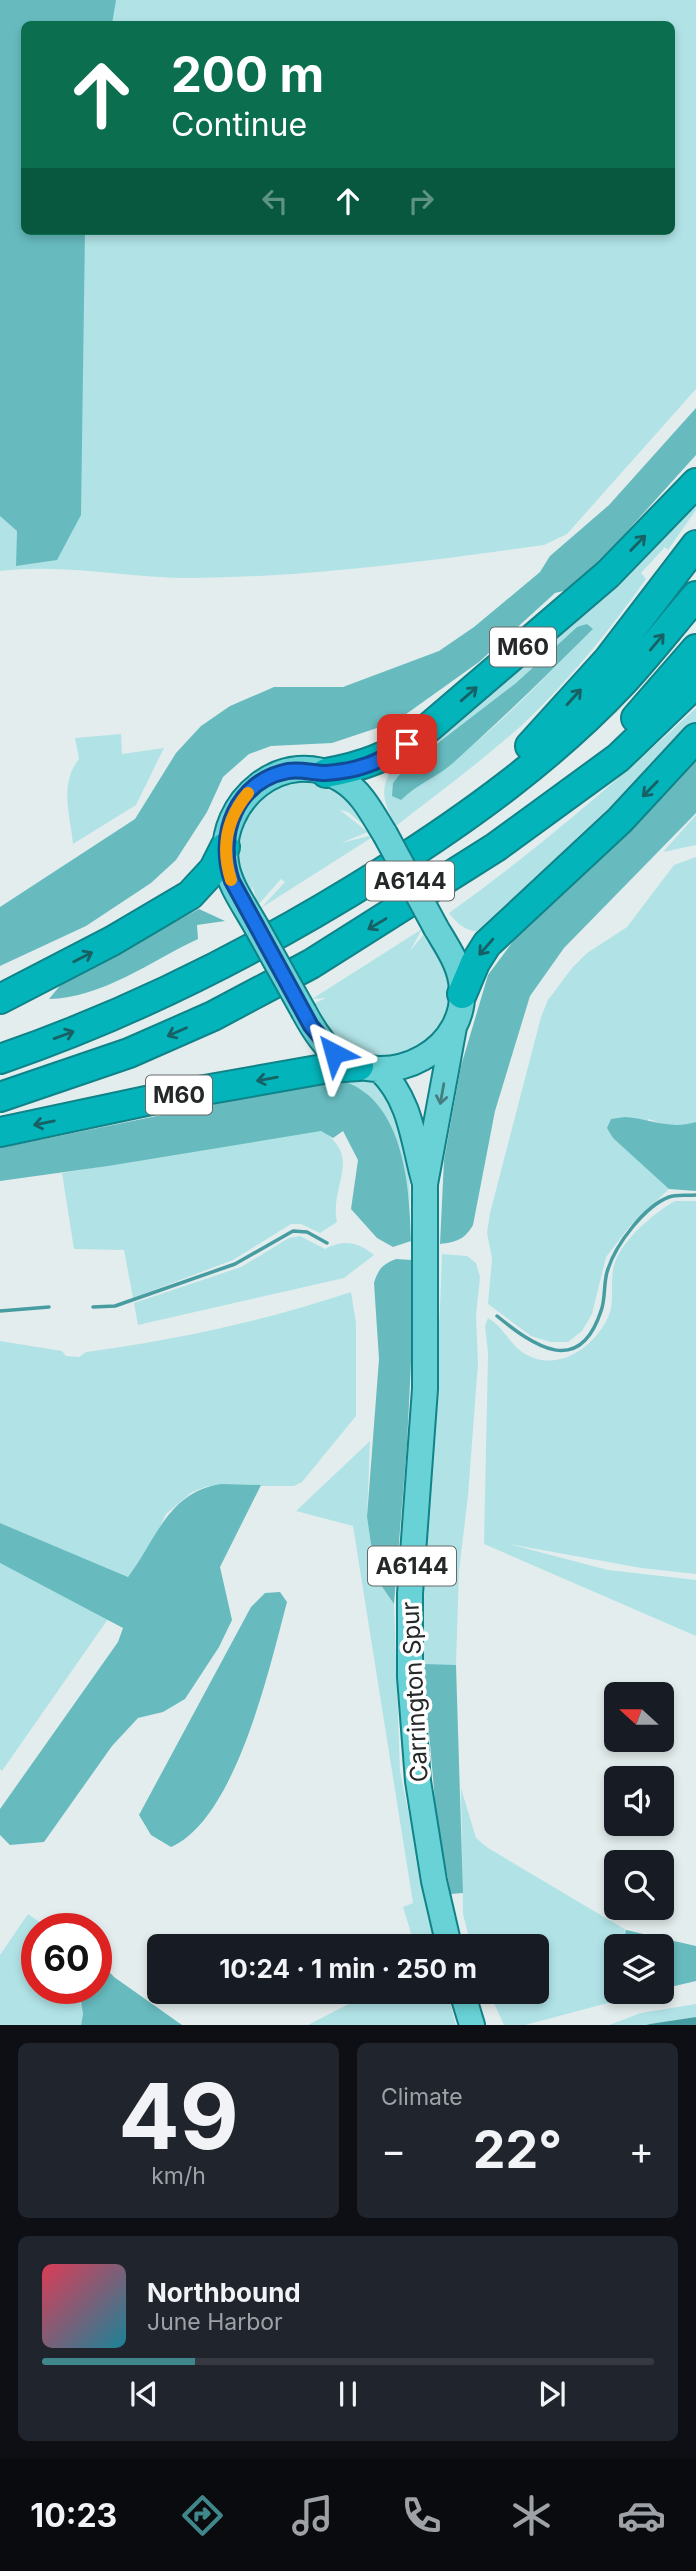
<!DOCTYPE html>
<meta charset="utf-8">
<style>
body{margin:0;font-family:Inter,sans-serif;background:#20242c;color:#f1f3f6;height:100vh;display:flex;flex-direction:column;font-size:26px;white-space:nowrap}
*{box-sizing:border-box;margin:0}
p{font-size:23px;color:#9ea1a6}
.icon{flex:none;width:38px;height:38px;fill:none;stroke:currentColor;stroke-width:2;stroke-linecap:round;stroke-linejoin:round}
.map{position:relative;height:2025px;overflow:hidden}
.details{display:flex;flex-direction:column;gap:18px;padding:18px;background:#0d0f14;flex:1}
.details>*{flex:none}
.top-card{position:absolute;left:21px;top:21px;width:654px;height:214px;border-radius:10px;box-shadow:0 4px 10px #0003;background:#0b6e4f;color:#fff;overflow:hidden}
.needle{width:46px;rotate:291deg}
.tools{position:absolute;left:604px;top:1682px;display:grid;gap:14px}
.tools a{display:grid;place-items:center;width:70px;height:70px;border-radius:10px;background:#171b24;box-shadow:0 4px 10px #0003;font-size:35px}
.speed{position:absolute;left:21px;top:1913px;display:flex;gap:14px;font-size:35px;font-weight:700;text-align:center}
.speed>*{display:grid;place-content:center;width:91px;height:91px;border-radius:50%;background:#171b24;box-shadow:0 4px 10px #0003;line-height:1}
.speed .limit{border:10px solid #d22;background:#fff;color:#111}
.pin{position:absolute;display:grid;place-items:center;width:60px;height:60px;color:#fff;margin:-30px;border-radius:14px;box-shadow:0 4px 10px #0006}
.me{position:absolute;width:77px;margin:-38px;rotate:321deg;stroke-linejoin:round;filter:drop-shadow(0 0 5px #0008)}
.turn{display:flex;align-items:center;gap:24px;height:147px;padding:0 35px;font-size:32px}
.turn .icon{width:91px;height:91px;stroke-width:2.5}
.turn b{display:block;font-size:49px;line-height:60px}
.lanes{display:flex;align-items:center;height:66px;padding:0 35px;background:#0003;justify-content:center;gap:35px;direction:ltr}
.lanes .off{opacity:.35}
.big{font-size:52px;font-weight:700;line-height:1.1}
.details .tile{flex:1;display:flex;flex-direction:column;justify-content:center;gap:10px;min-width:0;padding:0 24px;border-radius:10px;background:#20242c}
.details .dial{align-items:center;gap:0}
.dial b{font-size:91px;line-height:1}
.song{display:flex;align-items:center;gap:21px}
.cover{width:84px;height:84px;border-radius:10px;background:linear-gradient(135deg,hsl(350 70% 55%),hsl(190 70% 35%))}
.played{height:7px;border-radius:4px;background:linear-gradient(90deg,#3f878b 25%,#363941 25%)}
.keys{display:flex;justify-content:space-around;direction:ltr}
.heat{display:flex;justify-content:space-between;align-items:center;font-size:38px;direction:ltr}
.details .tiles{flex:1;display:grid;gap:18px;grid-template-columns:1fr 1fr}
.tile:last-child{grid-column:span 2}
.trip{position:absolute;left:147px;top:1934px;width:402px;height:70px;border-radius:10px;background:#171b24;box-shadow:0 4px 10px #0003;font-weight:700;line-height:70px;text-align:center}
.menu{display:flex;height:112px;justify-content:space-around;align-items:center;background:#090b0e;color:#9ea1a6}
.menu .icon{width:49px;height:49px}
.menu .active{color:#3f878b}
.menu b{font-size:32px;color:#f1f3f6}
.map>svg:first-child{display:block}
.green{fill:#b1e3e6;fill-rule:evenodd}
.forest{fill:#67bbbf}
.water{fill:#479ca1}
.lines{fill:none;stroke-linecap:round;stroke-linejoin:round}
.stream{stroke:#479ca1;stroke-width:3.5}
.primary-casing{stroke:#0f8388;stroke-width:28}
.motorway-casing{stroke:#0f8388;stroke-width:32}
.primary{stroke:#68d2d6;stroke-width:24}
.motorway{stroke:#03b4bb;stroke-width:28}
.primary-bridge-casing{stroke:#0f8388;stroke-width:28;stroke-linecap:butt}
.primary-bridge{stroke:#68d2d6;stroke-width:24}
.oneway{stroke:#176063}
.oneway2{stroke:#467d80}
.route-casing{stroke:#114b97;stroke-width:18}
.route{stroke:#1a73e8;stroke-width:12}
.slow{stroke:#f59e0b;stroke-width:12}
.labels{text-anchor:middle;stroke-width:7;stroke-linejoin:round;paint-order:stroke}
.shield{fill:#fff;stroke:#666869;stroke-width:2}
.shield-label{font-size:23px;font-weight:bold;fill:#252829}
.street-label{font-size:24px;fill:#252829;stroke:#fff}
</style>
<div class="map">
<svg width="696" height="2025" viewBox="0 0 696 2025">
<rect width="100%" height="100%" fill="#e4eded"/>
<path class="green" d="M0,0H696V389L567,534L544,545C428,561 310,577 192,578C129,578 63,563 0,571ZM24,24H672V231H24Z
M696,496V510L668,550L665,547L641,573L646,579C610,630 568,682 522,725C482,761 438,793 396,826C386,807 379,794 389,774L541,650L623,576ZM577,627L592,630C536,685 482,747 414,787L404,769L516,683Z
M696,708V728L489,930C469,934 461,928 449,913C537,850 617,781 696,708Z
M121,734L122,754L164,748L136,805L73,844C70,814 59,784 79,759L75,738Z
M306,781C338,785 354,801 368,829L348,812L340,810L368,832L341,843L369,836L371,838L261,908L285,882L281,879L258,905L252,885L253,902L236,864L235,846L247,812L273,788Z
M696,815V845L663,852Z
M696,857V1122L676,1128L648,1119L646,1166L669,1189L630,1226L606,1257L592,1314L582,1331L568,1342H550L531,1336L488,1304L492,1258L487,1233L490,1213L541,1017L548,1000L572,968L587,953L627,927L674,865Z
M422,929L410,951L425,933C432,945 444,958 448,970C475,1054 349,1103 315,1003L326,998L312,999Z
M362,1075C409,1101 407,1159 411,1206L393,1132L360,1089L323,1077Z
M321,1130C364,1158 329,1185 337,1222L320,1233L301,1224H291L233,1260L133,1298L124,1250L74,1249L62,1173Z
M675,1201H696V1574L641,1568L509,1544L608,1570L696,1580V1636L484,1544L488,1353L485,1326L488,1318C502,1326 509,1342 522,1352C555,1375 595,1348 609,1315C615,1300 609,1279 615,1262C625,1237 653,1214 675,1201Z
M300,1236L325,1249C344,1239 358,1242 374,1255L344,1278L138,1325L134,1303L241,1267L289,1238Z
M442,1254L467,1256L476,1263L480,1277L476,1316L478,1363L468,1496L459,1571L456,1665H423C423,1528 438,1391 442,1254Z
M351,1292L356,1323V1416L302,1482L294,1486H208L192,1492L166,1514L153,1542L128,1577L0,1523V1341L62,1351L66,1356L79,1357L86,1352C175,1340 265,1321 351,1292Z
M370,1441L367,1517L376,1578L394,1604L400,1771L436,1946H415L403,1907L413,1903L353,1526L296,1511Z
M0,1563L108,1619L2,1771L0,1769Z
M461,1788L476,1838L488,1848L626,1930L623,1946H616V1992H622L623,1999L525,2025H504L489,1992H537V1946H471L463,1914Z
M28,1914L48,1928H37V1988H79L83,2014L81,2025H0V1955Z
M372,1992H447L456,2025H308Z
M696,2004V2017L646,2025H609L641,2013Z"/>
<path class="forest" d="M0,0H116L112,24H24V231H85L81,515L57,560L16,566L17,531L0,516Z
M696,408V455L576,588L555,593L479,662L395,722L332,743L271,746L249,754L223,777L207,812L176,860L151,883L86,926L0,966V907L135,819L176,753L201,726L230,706L274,687H343L439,651L474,627L540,572L550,556L609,505Z
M587,624L593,629C547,675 501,720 453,763C437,777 417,784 401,800L392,796L393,783L404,769L516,683L577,627Z
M696,758V813L564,948L530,996L495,1111L473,1225C465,1239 457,1242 440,1244L444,1160L461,1066L488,975L514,940L658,800Z
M199,909L225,921L197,925L198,939C151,961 102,998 49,999L63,982Z
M323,1077C334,1080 346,1081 355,1086C405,1113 410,1191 411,1241L393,1247L377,1238L351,1209L358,1160L343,1131L333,1138L321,1131L108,1166L0,1181V1148L308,1085Z
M625,1117C652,1119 669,1130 696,1122V1191L669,1189L613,1138L607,1128L611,1119Z
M396,1259L412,1260V1342L407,1444L394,1604L376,1578L367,1517L379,1359L374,1283C378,1269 383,1264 396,1259Z
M221,1484L261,1485L220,1567L232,1620L219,1647L185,1699L163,1712L138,1718L112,1746L44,1842L10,1845L0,1835V1809L118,1642L123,1628L0,1563V1523L128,1577C156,1540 168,1492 221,1484Z
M280,1592L287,1602C270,1666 236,1819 171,1847L151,1835L139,1815L251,1607L265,1593Z
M423,1664L456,1665L463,1893L451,1894L437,1824Z
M626,1930L696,1946V1981L662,1989V1946H623Z
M96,1958L114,1977L182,2025H81L83,2014L79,1988H96Z"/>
<path class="water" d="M696,2017V2025H646L650,2024Z"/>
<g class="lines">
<path class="stream" d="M93,1307L115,1306L235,1264L293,1231L307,1232L327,1243
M0,1311L49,1307
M497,1316C534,1346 579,1378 601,1311C606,1298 603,1282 608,1269C616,1244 645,1206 669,1197C677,1194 687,1196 696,1195"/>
<defs>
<path id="primary" d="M256,926C245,906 229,885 226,863C217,801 284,744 342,780C362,792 373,815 385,834
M304,1012C312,1027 322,1044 336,1055C389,1093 473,1049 461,981C458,962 446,945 436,928
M380,1070C411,1100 413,1140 424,1180
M449,1946L434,1881L418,1781L410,1677V1594L425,1389V1184L454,1027
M462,1992L472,2025"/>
<path id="motorway" d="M636,718L696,649
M530,746L608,660L696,545
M326,773C365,766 387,757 420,735L608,574L696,483
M462,994L475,963L487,944L620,820L696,738
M0,999L112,941L190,895L214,869L225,847
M0,1059C137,1012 262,948 384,871C469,817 551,758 621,684C647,656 671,625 696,596
M0,1097L129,1053L213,1016L311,964L496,847L618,758L696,683
M0,1132L165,1097L329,1068L359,1066"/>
</defs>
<use href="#primary" class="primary-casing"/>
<use href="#motorway" class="motorway-casing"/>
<use href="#primary" class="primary"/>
<use href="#motorway" class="motorway"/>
<defs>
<path id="primary-bridge" d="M385,834L436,928
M256,926L304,1012"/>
</defs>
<use href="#primary-bridge" class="primary-bridge-casing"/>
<use href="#primary-bridge" class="primary-bridge"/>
</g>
<defs><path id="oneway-shaft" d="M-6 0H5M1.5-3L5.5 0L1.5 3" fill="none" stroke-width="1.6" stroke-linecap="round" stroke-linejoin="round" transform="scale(1.75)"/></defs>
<g class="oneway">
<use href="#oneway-shaft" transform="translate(638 543) rotate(-46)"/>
<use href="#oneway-shaft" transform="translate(657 642) rotate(-50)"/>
<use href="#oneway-shaft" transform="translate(469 694) rotate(-41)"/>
<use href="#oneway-shaft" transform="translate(574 697) rotate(-48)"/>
<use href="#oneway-shaft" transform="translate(650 789) rotate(134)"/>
<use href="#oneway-shaft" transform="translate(377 924) rotate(149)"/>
<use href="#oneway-shaft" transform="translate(486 947) rotate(131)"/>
<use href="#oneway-shaft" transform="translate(83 957) rotate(-27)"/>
<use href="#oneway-shaft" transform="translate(177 1032) rotate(156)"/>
<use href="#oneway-shaft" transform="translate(64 1035) rotate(-20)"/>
<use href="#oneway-shaft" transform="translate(267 1079) rotate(170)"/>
<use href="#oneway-shaft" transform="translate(44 1123) rotate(168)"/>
</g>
<use class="oneway2" href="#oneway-shaft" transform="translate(442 1094) rotate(100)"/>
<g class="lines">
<defs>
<path id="route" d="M334,1053L311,1026L232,881C216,835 236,781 288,771C302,769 313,773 326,773C338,772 353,770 364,766C379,762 394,752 407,744"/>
</defs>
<use href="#route" class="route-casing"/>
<use href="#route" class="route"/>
<path class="slow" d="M231,880C221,848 226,819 248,793"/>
</g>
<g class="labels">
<g class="shield">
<rect x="490" y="627.5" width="66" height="39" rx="5"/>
<rect x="366" y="861.5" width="88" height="39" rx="5"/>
<rect x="146" y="1075.5" width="66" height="39" rx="5"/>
<rect x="368" y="1546.5" width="88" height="39" rx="5"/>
</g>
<g class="shield-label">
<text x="523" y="655">M60</text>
<text x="410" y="889">A6144</text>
<text x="179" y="1103">M60</text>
<text x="412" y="1574">A6144</text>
</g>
<g class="street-label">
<text transform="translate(415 1692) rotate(-93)" y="8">Carrington Spur</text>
</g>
</g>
</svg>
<div class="tools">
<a><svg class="needle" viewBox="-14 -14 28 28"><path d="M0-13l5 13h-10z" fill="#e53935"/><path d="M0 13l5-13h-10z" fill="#9ea1a6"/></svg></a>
<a><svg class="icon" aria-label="sound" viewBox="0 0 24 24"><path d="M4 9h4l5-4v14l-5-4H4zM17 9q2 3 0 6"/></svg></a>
<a><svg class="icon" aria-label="search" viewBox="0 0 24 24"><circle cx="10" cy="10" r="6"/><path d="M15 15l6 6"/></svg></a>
<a><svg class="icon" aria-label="layers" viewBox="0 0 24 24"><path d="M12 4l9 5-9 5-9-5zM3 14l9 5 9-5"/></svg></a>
</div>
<div class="speed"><div class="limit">60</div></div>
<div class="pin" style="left:407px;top:744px;background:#d93025"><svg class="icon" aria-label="arrive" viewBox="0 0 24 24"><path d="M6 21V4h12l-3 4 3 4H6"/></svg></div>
<svg class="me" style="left:334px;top:1053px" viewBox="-20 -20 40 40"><path d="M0-17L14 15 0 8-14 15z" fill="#1a73e8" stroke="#fff" stroke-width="4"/></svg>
<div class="trip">10:24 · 1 min · 250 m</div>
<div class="top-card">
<div class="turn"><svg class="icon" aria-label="ahead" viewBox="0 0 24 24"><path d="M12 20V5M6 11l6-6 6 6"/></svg><div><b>200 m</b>Continue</div></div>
<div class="lanes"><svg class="icon off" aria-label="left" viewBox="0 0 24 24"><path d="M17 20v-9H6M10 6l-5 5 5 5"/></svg><svg class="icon" aria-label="ahead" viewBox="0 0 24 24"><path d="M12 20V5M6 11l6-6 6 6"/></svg><svg class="icon off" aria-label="right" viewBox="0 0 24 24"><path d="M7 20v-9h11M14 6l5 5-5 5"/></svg></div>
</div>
</div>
<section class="details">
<div class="tiles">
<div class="tile dial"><b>49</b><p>km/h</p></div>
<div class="tile"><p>Climate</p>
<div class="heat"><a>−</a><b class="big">22°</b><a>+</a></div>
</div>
<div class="tile">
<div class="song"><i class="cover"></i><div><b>Northbound</b><p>June Harbor</p></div></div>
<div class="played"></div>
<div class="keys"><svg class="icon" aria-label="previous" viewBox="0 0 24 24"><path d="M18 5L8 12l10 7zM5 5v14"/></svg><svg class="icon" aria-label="pause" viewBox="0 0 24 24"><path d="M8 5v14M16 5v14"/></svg><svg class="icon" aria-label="next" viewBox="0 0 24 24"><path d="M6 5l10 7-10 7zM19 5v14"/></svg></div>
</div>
</div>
</section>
<nav class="menu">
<b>10:23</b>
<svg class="icon active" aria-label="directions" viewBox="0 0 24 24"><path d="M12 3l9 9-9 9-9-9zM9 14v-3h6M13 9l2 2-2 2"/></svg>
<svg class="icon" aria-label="music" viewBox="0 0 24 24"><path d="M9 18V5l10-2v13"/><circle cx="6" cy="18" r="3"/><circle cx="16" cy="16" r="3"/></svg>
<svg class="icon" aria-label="phone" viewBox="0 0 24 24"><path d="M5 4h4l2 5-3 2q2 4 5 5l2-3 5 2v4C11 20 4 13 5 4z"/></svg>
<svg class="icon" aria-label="climate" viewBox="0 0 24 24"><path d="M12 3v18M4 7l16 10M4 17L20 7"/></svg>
<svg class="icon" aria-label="car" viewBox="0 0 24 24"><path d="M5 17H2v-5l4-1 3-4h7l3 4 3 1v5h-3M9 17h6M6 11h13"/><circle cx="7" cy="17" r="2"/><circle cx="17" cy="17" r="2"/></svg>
</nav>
